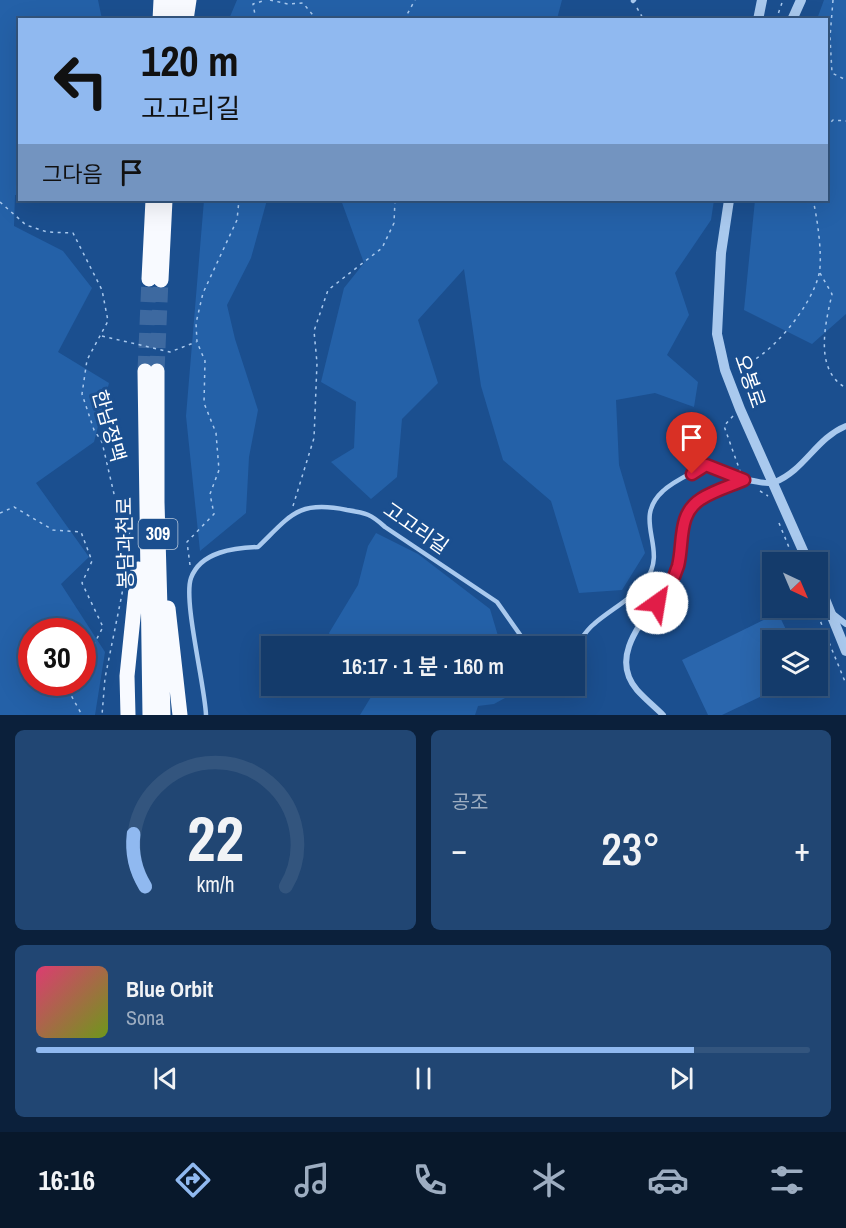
<!DOCTYPE html>
<html lang="ko">
<meta charset="utf-8">
<style>
body{margin:0;font-family:"Archivo Narrow","Noto Sans KR",sans-serif;background:#214673;color:#f1f3f6;height:100vh;display:flex;flex-direction:column;font-size:22px;white-space:nowrap}
*{box-sizing:border-box;margin:0}
p{font-size:20px;color:#9dadc1}
.icon{flex:none;width:33px;height:33px;fill:none;stroke:currentColor;stroke-width:2;stroke-linecap:round;stroke-linejoin:round}
.map{position:relative;height:715px;overflow:hidden}
.side{display:flex;flex-direction:column;gap:15px;padding:15px;background:#0b203b;flex:1}
.side>*{flex:none}
.banner{position:absolute;left:18px;top:18px;width:810px;height:183px;border-radius:0px;box-shadow:0 6px 24px #0002,0 0 0 2px #33557e;background:#90b9f0;color:#111;overflow:hidden}
.needle{width:39px;rotate:136deg}
.fabs{position:absolute;left:762px;top:552px;display:grid;gap:12px}
.fabs a{display:grid;place-items:center;width:66px;height:66px;border-radius:0px;background:#143b6b;box-shadow:0 6px 24px #0002,0 0 0 2px #33557e;font-size:30px}
.speed{position:absolute;left:18px;top:618px;display:flex;gap:12px;font-size:30px;font-weight:700;text-align:center}
.speed>*{display:grid;place-content:center;width:78px;height:78px;border-radius:50%;background:#143b6b;box-shadow:0 6px 24px #0002,0 0 0 2px #33557e;line-height:1}
.speed .limit{border:9px solid #d22;background:#fff;color:#111}
.pin{position:absolute;display:grid;place-items:center;width:51px;height:51px;color:#fff;margin:-62px -26px;border-radius:50% 50% 50% 0;rotate:-45deg;box-shadow:0 0 6px #0007}
.pin .icon{rotate:45deg}
.me{position:absolute;width:66px;margin:-33px;rotate:32deg;stroke-linejoin:round;filter:drop-shadow(0 0 4px #0008)}
.turn{display:flex;align-items:center;gap:21px;height:126px;padding:0 24px;font-size:27px}
.turn .icon{width:78px;height:78px;stroke-width:2.5}
.turn b{display:block;font-size:42px;line-height:51px}
.then{display:flex;align-items:center;height:57px;padding:0 24px;background:#0003;gap:12px;font-size:22px}
.big{font-size:45px;font-weight:600;line-height:1.1}
.side .widget{flex:1;display:flex;flex-direction:column;justify-content:center;gap:9px;min-width:0;padding:0 21px;border-radius:9px;background:#214673}
.side .dial{align-items:center;gap:0}
.dial svg{height:156px;overflow:visible;fill:none;stroke:#33557e;stroke-width:7;stroke-linecap:round;text-anchor:middle}
.dial text{fill:#f1f3f6;stroke:none}
.song{display:flex;align-items:center;gap:18px}
.cover{width:72px;height:72px;border-radius:9px;background:linear-gradient(135deg,hsl(340 70% 55%),hsl(80 70% 35%))}
.played{height:6px;border-radius:3px;background:linear-gradient(90deg,#90b9f0 85%,#33557e 85%)}
.keys{display:flex;justify-content:space-around;direction:ltr}
.heat{display:flex;justify-content:space-between;align-items:center;font-size:33px;direction:ltr}
.side .tiles{flex:1;display:grid;gap:15px;grid-template-columns:1fr 1fr}
.widget:last-child{grid-column:span 2}
.trip{position:absolute;left:261px;top:636px;width:324px;height:60px;border-radius:0px;background:#143b6b;box-shadow:0 6px 24px #0002,0 0 0 2px #33557e;font-weight:600;line-height:60px;text-align:center}
.menu{display:flex;height:96px;justify-content:space-around;align-items:center;background:#08182b;color:#9dadc1}
.menu .icon{width:42px;height:42px}
.menu .on{color:#90b9f0}
.menu b{font-size:27px;color:#f1f3f6}
.map>svg:first-child{display:block}
.green{fill:#2461a8;fill-rule:evenodd}
.building{fill:#2a66ad}
.lines{fill:none;stroke-linecap:round;stroke-linejoin:round}
.trunk-tunnel{stroke:#3d69a0;stroke-width:15;stroke-dasharray:15 8;stroke-linecap:butt}
.path{stroke:#a9c9ee;stroke-width:1.5;stroke-dasharray:3 4.5;stroke-linecap:butt}
.service{stroke:#a9c9ee;stroke-width:4.5}
.minor{stroke:#a9c9ee;stroke-width:6}
.tertiary{stroke:#a9c9ee;stroke-width:10}
.trunk{stroke:#f8faff;stroke-width:15}
.route-casing{stroke:#92132f;stroke-width:15}
.route{stroke:#e11d48;stroke-width:10}
.labels{text-anchor:middle;stroke-width:6;stroke-linejoin:round;paint-order:stroke}
.shield{fill:#1b4f8f;stroke:#bbcadd;stroke-width:1.5}
.shield-label{font-size:18px;font-weight:bold;fill:#fff}
.street-label{font-size:20px;fill:#fff;stroke:#1b4f8f}
</style>
<div class="map">
<svg width="846" height="715" viewBox="0 0 846 715">
<rect width="100%" height="100%" fill="#1b4f8f"/>
<path class="green" d="M0,0H98L102,19L20,20V195H15L14,226L63,251L92,288L58,352L109,383L94,442L36,483L89,557L61,584L105,652L95,715H0ZM32,632H82V682H32Z
M237,0H562L557,19H229Z
M824,0H846V314L812,344L744,310L755,200H826V20L817,19Z
M204,200H267L251,258L227,305L235,339L258,410L249,457L246,513L200,551L186,416Z
M341,200H714L711,220L675,273L689,315L667,355L698,382L694,407L655,393L616,400L619,465L645,553L622,590L579,593L551,501L503,460L481,386L464,269L418,320L438,383L402,419L397,477L371,499L331,462L354,448L356,402L321,382L344,288L364,263Z
M376,533L418,554L490,609L501,646H335L329,633L358,585L368,546Z
M373,686H515L514,693L494,704L478,706L475,715H360L374,692Z"/>
<path class="building" d="M778,613L791,640H772V686H783L722,715H708L682,660Z"/>
<g class="lines">
<path class="trunk-tunnel" d="M145,371L149,279
M157,371L161,280"/>
<path class="path" d="M270,0L288,4L303,3L317,20
M833,0L830,37L832,73L846,80
M637,8L644,20
M256,20L253,4L266,0
M404,20L415,0
M776,20L783,0
M826,127L833,120L846,121
M0,202L26,225L47,232L73,233L102,290L108,321L87,360L82,394L94,430L102,442L117,507L122,518L130,528L122,594L105,678L102,715
M820,273L832,294C825,325 814,370 846,388
M102,336L170,352L196,342
M736,368C768,361 812,306 819,274C823,257 817,216 813,200
M733,416L724,426L740,471
M760,491L768,496
M293,506L314,438L317,363L314,331L328,290L382,248L394,223L395,200
M0,513L14,507L53,530L81,532L92,561L82,583L103,627L82,667
M779,523L795,562
M190,565L187,542L214,514L210,494L219,470L216,433L204,403L205,361L197,342L196,323L203,293L237,220L239,200
M815,608L846,684
M77,682L72,697L82,715"/>
<path class="service" d="M633,1L634,0
M574,649C580,641 586,630 594,624C611,609 633,599 646,580C669,548 631,520 663,491C674,480 693,473 706,465L744,480
M206,715C205,686 183,600 191,578C201,551 235,548 258,547C291,515 298,500 347,510C366,513 371,514 385,527L497,602L521,636L543,646"/>
<path class="minor" d="M833,614L846,624
M663,715C655,707 645,699 637,690C602,649 661,606 677,569C687,545 675,524 698,501C703,496 736,481 744,480C754,479 765,486 775,482C805,470 816,438 846,426"/>
<path class="tertiary" d="M758,20L762,0
M792,20L801,0
M729,200L721,253L717,334L725,370L740,409L808,562
M818,582L846,651"/>
<path class="trunk" d="M160,20L161,0
M175,20L176,0
M186,20L189,0
M149,279L153,200
M161,280L165,200
M145,371L150,715
M157,371V502L163,715
M168,608L180,715
M128,715L127,676L138,569"/>
</g>
<g class="lines">
<defs>
<path id="route" d="M657,603C666,591 674,580 678,566C684,543 677,514 701,499C713,491 730,486 744,480L706,465L692,474"/>
</defs>
<use href="#route" class="route-casing"/>
<use href="#route" class="route"/>
</g>
<g class="labels">
<rect class="shield" x="138.5" y="519" width="39" height="30" rx="4.5"/>
<g class="shield-label">
<text x="158" y="540">309</text>
</g>
<g class="street-label">
<text transform="translate(750 381) rotate(71)" y="7">오봉로</text>
<text transform="translate(109 426) rotate(74)" y="7">한남정맥</text>
<text transform="translate(416 528) rotate(35)" y="7">고고리길</text>
<text transform="translate(125 543) rotate(-91)" y="7">봉담과천로</text>
</g>
</g>
</svg>
<div class="fabs">
<a><svg class="needle" viewBox="-14 -14 28 28"><path d="M0-13l5 13h-10z" fill="#e53935"/><path d="M0 13l5-13h-10z" fill="#9dadc1"/></svg></a>
<a><svg class="icon" aria-label="layers" viewBox="0 0 24 24"><path d="M12 4l9 5-9 5-9-5zM3 14l9 5 9-5"/></svg></a>
</div>
<div class="speed"><div class="limit">30</div></div>
<div class="pin" style="left:692px;top:474px;background:#d93025"><svg class="icon" aria-label="arrive" viewBox="0 0 24 24"><path d="M6 21V4h12l-3 4 3 4H6"/></svg></div>
<svg class="me" style="left:657px;top:603px" viewBox="-20 -20 40 40"><circle r="19" fill="#fff"/><path d="M0-13L10 11 0 6-10 11z" fill="#e11d48"/></svg>
<div class="trip">16:17 · 1 분 · 160 m</div>
<div class="banner">
<div class="turn"><svg class="icon" aria-label="left" viewBox="0 0 24 24"><path d="M17 20v-9H6M10 6l-5 5 5 5"/></svg><div><b>120 m</b>고고리길</div></div>
<div class="then">그다음<svg class="icon" aria-label="arrive" viewBox="0 0 24 24"><path d="M6 21V4h12l-3 4 3 4H6"/></svg></div>
</div>
</div>
<section class="side">
<div class="tiles">
<div class="widget dial"><svg viewBox="0 0 100 80">
<path d="M14 69A42 42 0 1 1 86 69"/>
<path d="M14 69A42 42 0 0 1 8 42" stroke="#90b9f0"/>
<text x="50" y="56" font-size="32" font-weight="700">22</text>
<text x="50" y="72" font-size="11">km/h</text>
</svg></div>
<div class="widget"><p>공조</p>
<div class="heat"><a>−</a><b class="big">23°</b><a>+</a></div>
</div>
<div class="widget">
<div class="song"><i class="cover"></i><div><b>Blue Orbit</b><p>Sona</p></div></div>
<div class="played"></div>
<div class="keys"><svg class="icon" aria-label="previous" viewBox="0 0 24 24"><path d="M18 5L8 12l10 7zM5 5v14"/></svg><svg class="icon" aria-label="pause" viewBox="0 0 24 24"><path d="M8 5v14M16 5v14"/></svg><svg class="icon" aria-label="next" viewBox="0 0 24 24"><path d="M6 5l10 7-10 7zM19 5v14"/></svg></div>
</div>
</div>
</section>
<nav class="menu">
<b>16:16</b>
<svg class="icon on" aria-label="directions" viewBox="0 0 24 24"><path d="M12 3l9 9-9 9-9-9zM9 14v-3h6M13 9l2 2-2 2"/></svg>
<svg class="icon" aria-label="music" viewBox="0 0 24 24"><path d="M9 18V5l10-2v13"/><circle cx="6" cy="18" r="3"/><circle cx="16" cy="16" r="3"/></svg>
<svg class="icon" aria-label="phone" viewBox="0 0 24 24"><path d="M5 4h4l2 5-3 2q2 4 5 5l2-3 5 2v4C11 20 4 13 5 4z"/></svg>
<svg class="icon" aria-label="climate" viewBox="0 0 24 24"><path d="M12 3v18M4 7l16 10M4 17L20 7"/></svg>
<svg class="icon" aria-label="car" viewBox="0 0 24 24"><path d="M5 17H2v-5l4-1 3-4h7l3 4 3 1v5h-3M9 17h6M6 11h13"/><circle cx="7" cy="17" r="2"/><circle cx="17" cy="17" r="2"/></svg>
<svg class="icon" aria-label="filters" viewBox="0 0 24 24"><path d="M4 7h16M4 17h16"/><circle cx="9" cy="7" r="2"/><circle cx="15" cy="17" r="2"/></svg>
</nav>
